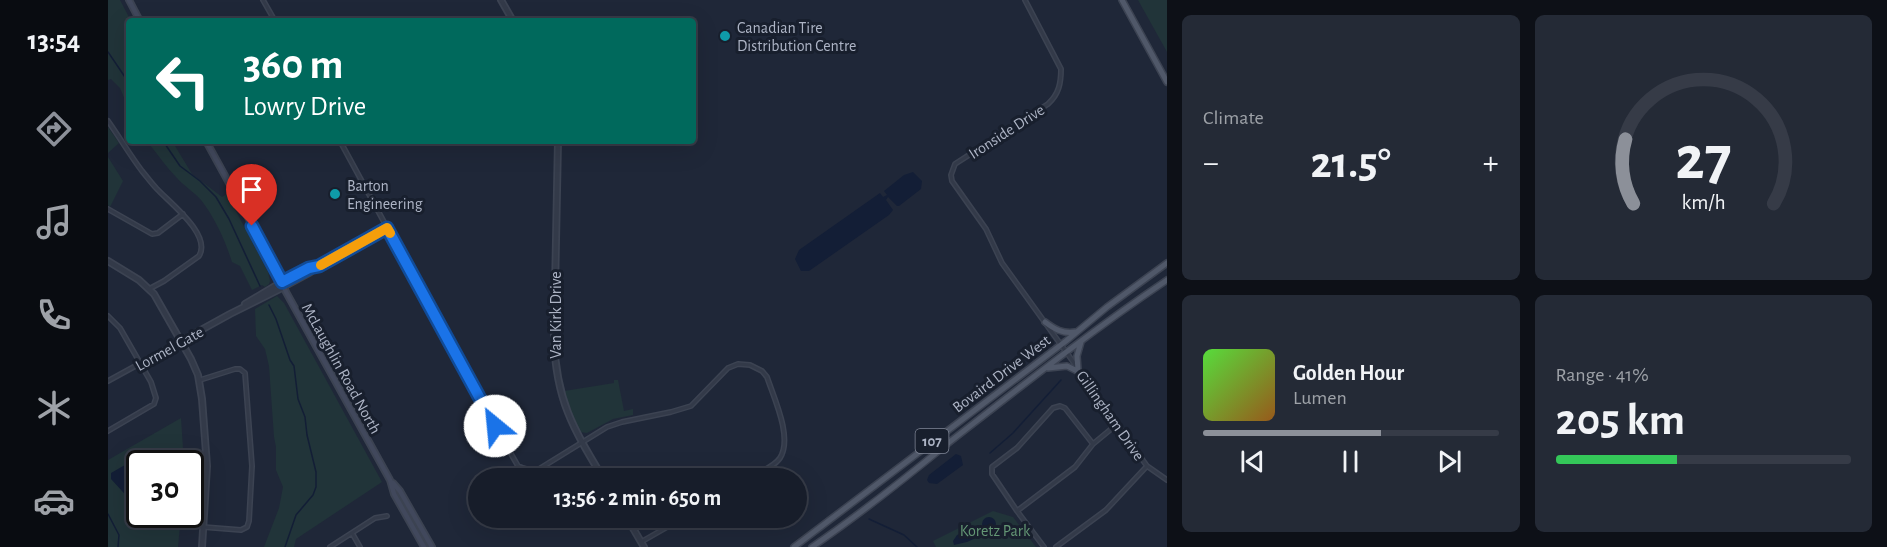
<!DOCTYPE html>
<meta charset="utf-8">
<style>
body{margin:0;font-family:"Alegreya Sans",sans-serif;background:#242a36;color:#f1f3f6;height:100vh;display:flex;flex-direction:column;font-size:22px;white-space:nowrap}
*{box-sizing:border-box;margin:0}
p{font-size:20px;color:#9ea2a8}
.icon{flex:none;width:33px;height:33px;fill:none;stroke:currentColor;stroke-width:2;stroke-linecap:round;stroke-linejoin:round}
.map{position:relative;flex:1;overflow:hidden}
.sheet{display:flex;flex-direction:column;gap:15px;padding:15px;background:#0d1017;width:720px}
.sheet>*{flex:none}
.top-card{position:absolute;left:18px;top:18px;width:570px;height:126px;border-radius:6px;box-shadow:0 6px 24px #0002,0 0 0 2px #363b47;background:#00695c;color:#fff;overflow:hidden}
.speed{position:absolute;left:18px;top:450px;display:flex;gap:12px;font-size:30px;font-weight:700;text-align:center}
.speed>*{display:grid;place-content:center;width:78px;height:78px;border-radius:50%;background:#171d2a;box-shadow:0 6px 24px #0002,0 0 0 2px #363b47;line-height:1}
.speed .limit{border:3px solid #111;border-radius:9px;background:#fff;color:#111}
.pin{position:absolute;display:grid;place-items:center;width:51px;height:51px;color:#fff;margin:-62px -26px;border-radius:50% 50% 50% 0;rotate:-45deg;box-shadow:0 0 6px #0007}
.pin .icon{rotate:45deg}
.me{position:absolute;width:66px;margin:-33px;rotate:332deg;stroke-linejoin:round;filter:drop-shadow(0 0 4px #0008)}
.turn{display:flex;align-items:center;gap:21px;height:126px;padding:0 18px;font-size:27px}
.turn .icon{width:78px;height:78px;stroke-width:2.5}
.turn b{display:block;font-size:42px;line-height:51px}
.big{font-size:45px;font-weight:700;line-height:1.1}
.sheet .tile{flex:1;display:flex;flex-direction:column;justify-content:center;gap:9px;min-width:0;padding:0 21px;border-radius:9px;background:#242a36}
.sheet .dial{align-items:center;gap:0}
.dial svg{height:156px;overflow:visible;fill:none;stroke:#363b47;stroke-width:7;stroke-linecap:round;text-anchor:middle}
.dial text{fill:#f1f3f6;stroke:none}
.song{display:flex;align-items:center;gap:18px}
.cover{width:72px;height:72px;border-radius:9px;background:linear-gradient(135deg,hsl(110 70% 55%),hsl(30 70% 35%))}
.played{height:6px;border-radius:3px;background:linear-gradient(90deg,#8c9099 60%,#363b47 60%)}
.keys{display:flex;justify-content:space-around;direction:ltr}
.heat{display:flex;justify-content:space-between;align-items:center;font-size:33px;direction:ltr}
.charge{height:9px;border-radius:4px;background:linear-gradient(90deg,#34c759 41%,#363b47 0)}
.sheet .tiles{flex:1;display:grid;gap:15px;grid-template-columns:repeat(2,1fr)}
.trip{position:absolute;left:360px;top:468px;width:339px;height:60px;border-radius:30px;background:#171d2a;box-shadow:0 6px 24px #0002,0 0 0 2px #363b47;font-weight:700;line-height:60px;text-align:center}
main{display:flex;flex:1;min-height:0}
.tabs{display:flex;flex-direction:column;width:108px;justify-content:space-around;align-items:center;background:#090c11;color:#9ea2a8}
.tabs .icon{width:42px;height:42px}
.tabs .selected{color:#8c9099}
.tabs b{font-size:27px;color:#f1f3f6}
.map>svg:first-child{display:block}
.green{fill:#213439}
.water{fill:#131e36}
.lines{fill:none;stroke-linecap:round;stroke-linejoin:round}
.stream{stroke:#131e36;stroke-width:1.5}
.minor-casing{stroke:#3c4352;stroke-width:6}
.tertiary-casing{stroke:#3c4352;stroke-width:8}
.secondary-casing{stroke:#3c4352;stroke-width:8}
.primary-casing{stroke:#3c4352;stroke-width:8}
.minor{stroke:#333a49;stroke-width:3}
.tertiary{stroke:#333a49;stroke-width:4.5}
.secondary{stroke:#41485c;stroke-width:4.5}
.primary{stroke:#505869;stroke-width:5}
.route-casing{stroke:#114b97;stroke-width:15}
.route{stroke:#1a73e8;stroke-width:10}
.slow{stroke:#f59e0b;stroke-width:10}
.culture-dot{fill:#0f9aa8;stroke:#181f2d;stroke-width:2}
.labels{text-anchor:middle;stroke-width:6;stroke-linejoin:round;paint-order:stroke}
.shield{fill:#181f2d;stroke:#808797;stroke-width:1.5}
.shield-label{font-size:15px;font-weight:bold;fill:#adb4c5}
.poi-label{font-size:16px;fill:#adb4c5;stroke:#181f2d;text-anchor:start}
.street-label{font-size:16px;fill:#adb4c5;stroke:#181f2d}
.park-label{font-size:16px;fill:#649775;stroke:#181f2d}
</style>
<main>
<nav class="tabs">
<b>13:54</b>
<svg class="icon selected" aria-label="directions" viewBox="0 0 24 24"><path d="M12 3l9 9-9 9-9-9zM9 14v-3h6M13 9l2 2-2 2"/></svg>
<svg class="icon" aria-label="music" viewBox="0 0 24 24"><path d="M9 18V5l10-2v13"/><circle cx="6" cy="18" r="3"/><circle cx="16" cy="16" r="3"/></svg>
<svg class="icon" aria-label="phone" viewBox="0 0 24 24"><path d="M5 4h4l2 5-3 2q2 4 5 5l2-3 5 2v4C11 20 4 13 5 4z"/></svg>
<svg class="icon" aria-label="climate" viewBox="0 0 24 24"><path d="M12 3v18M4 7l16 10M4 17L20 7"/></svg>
<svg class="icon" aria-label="car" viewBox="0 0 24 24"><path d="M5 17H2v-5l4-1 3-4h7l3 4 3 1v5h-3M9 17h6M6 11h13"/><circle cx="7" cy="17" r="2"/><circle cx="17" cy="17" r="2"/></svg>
</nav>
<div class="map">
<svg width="1059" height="547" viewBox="0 0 1059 547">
<rect width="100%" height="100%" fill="#1f2738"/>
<path class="green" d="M0,0H12L23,21H21V110L12,88L3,79L0,80Z
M1030,0H1059V52Z
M0,127L11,143L0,153Z
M41,141H64L84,174L114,197L119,194L160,272L162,281L161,284L157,287L154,285L144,290L132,266L124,262C117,240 107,218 93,200C86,192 76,186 69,178C59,168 51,156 42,145Z
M0,157L15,181L2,207L0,205Z
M169,296L176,303L274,482L188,539L186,547H156L171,508L175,487L168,470V447L166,437L161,366L157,349L148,336L147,309Z
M506,380H510L516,411L525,409V415L505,419L479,433L472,432L465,417L456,391L506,383Z
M73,418L76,463L32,464V514L73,515L70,547H0V460Z
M885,511L905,517L928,547H828L825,541Z"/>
<path class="water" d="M805,172L814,181L813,189L791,206H789L780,197L778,200L785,210L781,215L701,271H693L687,259L691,250L772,193L775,197L779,195L776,191L796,175Z
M43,450L57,451L60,454L62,463L32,464L31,503H25L3,479V473Z
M848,454L853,456L855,465L829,484L821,483L819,480L821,475Z
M874 524a7 7 0 1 1 14 0a7 7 0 1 1-14 0Z
M867,528L869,533L868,538L859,542L846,545L845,541L849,535Z"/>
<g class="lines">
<path class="stream" d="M0,52L21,83
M55,141L72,166L92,181L108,197L121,219L152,286
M161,305L168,319L182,360L186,366L190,399L197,417L199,435L208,472V487L205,495L188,515L177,547
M882,453L905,433L953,380
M0,514L11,535L10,547
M761,519L796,535L809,547"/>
<defs>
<path id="minor" d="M155,0L167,21
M917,0L953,69C953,83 951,94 940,104L847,164L843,175L844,181L878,229L894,263L969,367
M0,121C12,138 22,155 34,171C39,177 44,184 49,189C62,203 104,235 91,256L56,281L41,289
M232,141L387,426L410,466C418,470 423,470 431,469L499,427L514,422L563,412L583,406L620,368L630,364L642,365L654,371L659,377C666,398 685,438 672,458C666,467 650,473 641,478
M0,209L44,234L50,233L75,214
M174,282L201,268L209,266
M177,287L203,273L218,261L279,228
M0,316L12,328L43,382L48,398L46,404L0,431
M972,373L1039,466L1059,480
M92,380L127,369H132L137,373L144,466L141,521L139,527L133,530L95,527
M0,381L73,341
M909,511L884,474V467L909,448L945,408L952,406L957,408L985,444
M244,533L252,547
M533,542L575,518
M222,547L267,518L279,516
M936,547L909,511L967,467L985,444L1008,425
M948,547L998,510L1039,466"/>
<path id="tertiary" d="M393,0L405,21
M450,141L446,339C448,400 465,428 495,478
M0,261L31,280L46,294L83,359L90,375L94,399L99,466L94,547
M137,304L174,282
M73,341L122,314L176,287
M519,518L536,547"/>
<path id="secondary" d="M21,0L32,21
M98,141L172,276L178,292L282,480L286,494L316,547
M285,483L292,491L324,547"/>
<path id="primary" d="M1014,0L1059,82
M937,322C946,329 955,334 967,332
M940,368L959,366L973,373
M970,370L969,356L973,342
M686,547L958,341L999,307L1059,263
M704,547C751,515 795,480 839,444C911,388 983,331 1059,280"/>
</defs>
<use href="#minor" class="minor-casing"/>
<use href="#tertiary" class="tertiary-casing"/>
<use href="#secondary" class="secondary-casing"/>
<use href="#primary" class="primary-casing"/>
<use href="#minor" class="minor"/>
<use href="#tertiary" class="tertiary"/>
<use href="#secondary" class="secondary"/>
<use href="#primary" class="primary"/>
</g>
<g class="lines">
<defs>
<path id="route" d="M144,226L174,282L201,268L211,266L279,228L387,426"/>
</defs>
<use href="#route" class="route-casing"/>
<use href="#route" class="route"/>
<path class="slow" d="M213,265L279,228L282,233"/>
</g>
<g class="culture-dot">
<circle cx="617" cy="36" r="6"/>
<circle cx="227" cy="194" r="6"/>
</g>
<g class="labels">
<rect class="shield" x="807.5" y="429" width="33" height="24" rx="4.5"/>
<g class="shield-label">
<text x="824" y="446">107</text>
</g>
<g class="poi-label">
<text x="629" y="33">Canadian Tire<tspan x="629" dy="18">Distribution Centre</tspan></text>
<text x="239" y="191">Barton<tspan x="239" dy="18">Engineering</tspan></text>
</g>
<g class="street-label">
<text transform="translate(898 131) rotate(-33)" y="6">Ironside Drive</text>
<text transform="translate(447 315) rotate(-90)" y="6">Van Kirk Drive</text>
<text transform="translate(61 348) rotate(-29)" y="6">Lormel Gate</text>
<text transform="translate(234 368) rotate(61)" y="6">McLaughlin Road North</text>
<text transform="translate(893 373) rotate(-37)" y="6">Bovaird Drive West</text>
<text transform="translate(1003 415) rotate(55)" y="6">Gillingham Drive</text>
</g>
<g class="park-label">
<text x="887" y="536">Koretz Park</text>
</g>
</g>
</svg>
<div class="speed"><div class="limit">30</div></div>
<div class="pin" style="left:144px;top:226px;background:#d93025"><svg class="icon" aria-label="arrive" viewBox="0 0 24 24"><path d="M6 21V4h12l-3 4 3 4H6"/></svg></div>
<svg class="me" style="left:387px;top:426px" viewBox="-20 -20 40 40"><circle r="19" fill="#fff"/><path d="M0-13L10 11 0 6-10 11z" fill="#1a73e8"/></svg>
<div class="trip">13:56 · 2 min · 650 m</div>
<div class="top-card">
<div class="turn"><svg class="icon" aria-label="left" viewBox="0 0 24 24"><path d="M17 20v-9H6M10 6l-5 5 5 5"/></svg><div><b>360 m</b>Lowry Drive</div></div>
</div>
</div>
<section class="sheet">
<div class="tiles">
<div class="tile"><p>Climate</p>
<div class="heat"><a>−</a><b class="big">21.5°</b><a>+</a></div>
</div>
<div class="tile dial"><svg viewBox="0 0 100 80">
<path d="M14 69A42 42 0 1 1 86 69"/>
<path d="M14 69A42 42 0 0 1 10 36" stroke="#8c9099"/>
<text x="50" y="56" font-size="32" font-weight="700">27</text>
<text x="50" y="72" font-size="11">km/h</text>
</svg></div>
<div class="tile">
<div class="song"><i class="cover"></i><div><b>Golden Hour</b><p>Lumen</p></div></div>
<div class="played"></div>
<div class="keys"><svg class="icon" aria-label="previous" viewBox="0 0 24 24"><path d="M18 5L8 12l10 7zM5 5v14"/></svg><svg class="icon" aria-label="pause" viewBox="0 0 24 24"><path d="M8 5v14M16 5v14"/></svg><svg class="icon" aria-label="next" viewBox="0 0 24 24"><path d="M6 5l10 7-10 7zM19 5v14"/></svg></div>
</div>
<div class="tile"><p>Range · 41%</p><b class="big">205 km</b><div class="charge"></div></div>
</div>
</section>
</main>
